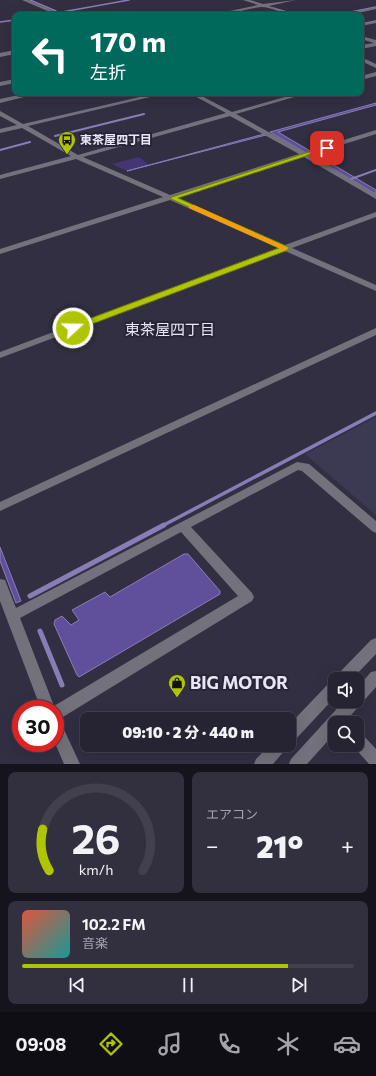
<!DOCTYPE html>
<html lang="ja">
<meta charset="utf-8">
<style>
body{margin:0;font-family:Commissioner,"Noto Sans JP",sans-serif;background:#322f3e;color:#f1f3f6;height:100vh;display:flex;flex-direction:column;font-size:15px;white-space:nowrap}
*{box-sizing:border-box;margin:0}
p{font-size:13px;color:#a4a4ac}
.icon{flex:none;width:22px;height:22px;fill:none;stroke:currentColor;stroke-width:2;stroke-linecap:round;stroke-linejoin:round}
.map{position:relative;height:764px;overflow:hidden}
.drawer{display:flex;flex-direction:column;gap:8px;padding:8px;background:#15131c;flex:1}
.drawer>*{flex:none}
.top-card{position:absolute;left:12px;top:12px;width:352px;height:84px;border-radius:8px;box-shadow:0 4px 16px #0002,0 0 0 1px #42404d;background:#00695c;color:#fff;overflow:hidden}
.tools{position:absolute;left:328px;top:672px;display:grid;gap:8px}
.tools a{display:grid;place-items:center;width:36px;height:36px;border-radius:8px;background:#262332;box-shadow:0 4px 16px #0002,0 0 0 1px #42404d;font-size:20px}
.speed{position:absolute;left:12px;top:700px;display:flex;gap:8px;font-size:20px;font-weight:700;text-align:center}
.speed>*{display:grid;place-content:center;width:52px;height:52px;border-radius:50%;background:#262332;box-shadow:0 4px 16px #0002,0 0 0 1px #42404d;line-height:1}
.speed .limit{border:6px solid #d22;background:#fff;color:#111}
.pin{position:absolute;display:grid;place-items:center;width:34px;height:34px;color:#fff;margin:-17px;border-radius:8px;box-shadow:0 2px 6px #0006}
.me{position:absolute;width:44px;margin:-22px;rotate:69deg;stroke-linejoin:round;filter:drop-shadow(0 0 3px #0008)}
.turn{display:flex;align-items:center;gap:14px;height:84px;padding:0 12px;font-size:18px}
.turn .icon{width:52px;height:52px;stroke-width:2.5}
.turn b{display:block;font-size:28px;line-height:34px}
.big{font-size:30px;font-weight:800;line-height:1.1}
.drawer .card{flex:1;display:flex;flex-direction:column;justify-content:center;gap:6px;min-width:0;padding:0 14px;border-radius:8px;background:#322f3e}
.drawer .dial{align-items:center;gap:0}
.dial svg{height:104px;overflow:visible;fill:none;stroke:#42404d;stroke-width:7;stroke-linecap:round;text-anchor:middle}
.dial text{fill:#f1f3f6;stroke:none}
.song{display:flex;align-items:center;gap:12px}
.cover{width:48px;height:48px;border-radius:6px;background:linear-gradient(135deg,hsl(10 70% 55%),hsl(180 70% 35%))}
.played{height:4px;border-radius:2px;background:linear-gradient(90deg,#b0c502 80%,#42404d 80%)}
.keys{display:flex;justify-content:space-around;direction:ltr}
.heat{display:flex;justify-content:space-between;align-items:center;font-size:22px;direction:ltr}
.drawer .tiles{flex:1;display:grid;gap:8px;grid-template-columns:1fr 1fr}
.card:last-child{grid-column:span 2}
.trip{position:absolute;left:80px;top:712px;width:216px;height:40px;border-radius:8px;background:#262332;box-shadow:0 4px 16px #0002,0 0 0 1px #42404d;font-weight:800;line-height:40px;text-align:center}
.menu{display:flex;height:64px;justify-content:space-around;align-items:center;background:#0f0e14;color:#a4a4ac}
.menu .icon{width:28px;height:28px}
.menu .current{color:#b0c502}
.menu b{font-size:18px;color:#f1f3f6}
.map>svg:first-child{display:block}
.built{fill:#3c3952}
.green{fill:#443675}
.water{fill:#60509c;stroke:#897db6}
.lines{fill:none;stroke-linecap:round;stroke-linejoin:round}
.stream-far3{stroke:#897db6;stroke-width:1.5}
.stream-far2{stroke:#897db6;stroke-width:2}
.stream-far1{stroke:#897db6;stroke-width:3.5}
.stream{stroke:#897db6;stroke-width:5}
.minor{fill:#73727c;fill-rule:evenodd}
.route{fill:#b0c502;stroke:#728001}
.slow{fill:#f59e0b}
.labels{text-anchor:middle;stroke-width:4;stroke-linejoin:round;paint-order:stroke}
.far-poi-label{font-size:12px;font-weight:bold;fill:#e8e7f4;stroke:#282538;text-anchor:start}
.neighbourhood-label{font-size:15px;fill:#e8e7f4;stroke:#282538}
.near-poi-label{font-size:17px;font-weight:bold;fill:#e8e7f4;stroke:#282538;text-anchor:start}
</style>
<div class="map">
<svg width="376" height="764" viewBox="0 0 376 764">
<rect width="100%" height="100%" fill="#322f43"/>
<path class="built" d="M376,417V515L305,454Z"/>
<path class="green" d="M139,157L149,165L127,171L112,164Z"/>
<path class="water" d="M376,103V105L278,132L376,190V194L270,132Z
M264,134L266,135L127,171Z
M0,547L21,601L16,603L0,561Z
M184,554H188L220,591V594L79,677L77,675L54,624L55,620L62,616L71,625L79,620L72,610L105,592L110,597Z"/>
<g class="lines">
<path class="stream-far3" d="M30,0L56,11
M273,8L297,15
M62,12L129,0
M42,15L52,13
M336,15L376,7
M0,22L15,20
M361,24L376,21"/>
<path class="stream-far2" d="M55,136L144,114
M0,150L30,142
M351,179L376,170"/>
<path class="stream-far1" d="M162,526L376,413"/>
<path class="stream" d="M30,596L164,525
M40,631L62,685"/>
<path class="minor" d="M22,0H28L63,15H57Z
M243,0H250L263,4L296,0L269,6L295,15C284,15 272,7 261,7C244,9 228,15 211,15L258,5Z
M376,7V9L349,15H340Z
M376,21V23L361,26V24Z
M361,36L376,40V46L361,49V45L374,43L361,39Z
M15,50V54L0,57V53Z
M361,57L376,64V68L361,61Z
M376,72V76L361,80V76Z
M15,79V83L0,86V82Z
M29,93H40L0,103V99Z
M157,93H167L28,126L78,155L226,113L189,93H196L232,112L299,93H308L236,114L305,152L376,130V134L310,155L376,194V199L304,157L177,198L285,245L376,212V217L292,248L376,285V291L285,251L0,358V352L278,248L170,200L0,254V249L163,197L76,159L0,179V175L71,156L22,128L0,133V129L17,125L0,116V111L23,124ZM230,116L299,154L170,195L83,157Z
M376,328V335L0,511V502Z
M297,462L309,464L376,521V533L372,531L302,471L298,470L191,527L252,593L254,597L252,601L58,720L60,721L80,764H64L55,743V709H41L0,601V579L5,580L16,608ZM181,532L238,596L54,706L20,618Z
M376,638V654L352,679H336L338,674L371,640Z
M376,671V687L344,723H335V733L307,764H289L291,759L344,701H357V688L371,672Z
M335,680V697L294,741L289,743V725L330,682Z
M357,732L362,734L376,749V764H369L352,745H357Z
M270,745H288L285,750L273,764H254L256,759Z"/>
</g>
<path class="route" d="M324,147L330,148L178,198L288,247V250L76,330H70V326L279,248L169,198Z"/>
<path class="slow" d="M189,205H194L289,248L283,250L189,208Z"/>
<defs>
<symbol id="bus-pin" viewBox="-11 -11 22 30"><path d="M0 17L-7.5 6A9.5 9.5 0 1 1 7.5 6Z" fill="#b0c502" stroke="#282538"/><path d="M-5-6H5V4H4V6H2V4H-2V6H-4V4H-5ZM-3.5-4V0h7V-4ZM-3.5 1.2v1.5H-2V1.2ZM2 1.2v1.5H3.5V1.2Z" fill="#111"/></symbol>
<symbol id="shop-pin" viewBox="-11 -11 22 30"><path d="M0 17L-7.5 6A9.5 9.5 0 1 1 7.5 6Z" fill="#b0c502" stroke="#282538"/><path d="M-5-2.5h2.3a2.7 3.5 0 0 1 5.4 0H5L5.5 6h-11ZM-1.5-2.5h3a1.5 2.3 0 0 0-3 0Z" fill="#111"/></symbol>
</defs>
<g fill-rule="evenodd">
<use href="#bus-pin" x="57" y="130" width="20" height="27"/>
<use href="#shop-pin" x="167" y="673" width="20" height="27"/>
</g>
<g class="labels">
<g class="far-poi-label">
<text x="80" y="144">東茶屋四丁目</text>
</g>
<g class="neighbourhood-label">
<text x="170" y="335">東茶屋四丁目</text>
</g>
<g class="near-poi-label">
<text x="190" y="689">BIG MOTOR</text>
</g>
</g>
</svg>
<div class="tools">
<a><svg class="icon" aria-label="sound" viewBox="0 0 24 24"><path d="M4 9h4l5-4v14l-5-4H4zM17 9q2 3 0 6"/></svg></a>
<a><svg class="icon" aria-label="search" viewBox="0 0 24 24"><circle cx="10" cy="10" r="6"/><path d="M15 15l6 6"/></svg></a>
</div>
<div class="speed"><div class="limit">30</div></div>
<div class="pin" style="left:327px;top:148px;background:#d93025"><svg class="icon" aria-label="arrive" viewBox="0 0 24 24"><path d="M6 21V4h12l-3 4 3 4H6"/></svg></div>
<svg class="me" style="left:73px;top:328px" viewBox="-20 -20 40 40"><circle r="17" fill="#b0c502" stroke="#fff" stroke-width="3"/><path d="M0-11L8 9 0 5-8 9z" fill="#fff"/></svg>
<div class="trip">09:10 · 2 分 · 440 m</div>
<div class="top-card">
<div class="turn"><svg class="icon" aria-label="left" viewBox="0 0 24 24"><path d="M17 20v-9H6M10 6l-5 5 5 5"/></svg><div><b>170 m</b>左折</div></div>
</div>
</div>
<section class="drawer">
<div class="tiles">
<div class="card dial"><svg viewBox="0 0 100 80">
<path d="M14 69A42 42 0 1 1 86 69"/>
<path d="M14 69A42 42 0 0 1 9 37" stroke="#b0c502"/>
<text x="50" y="56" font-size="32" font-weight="700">26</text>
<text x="50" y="72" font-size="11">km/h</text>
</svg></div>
<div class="card"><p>エアコン</p>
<div class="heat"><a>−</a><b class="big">21°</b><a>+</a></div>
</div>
<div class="card">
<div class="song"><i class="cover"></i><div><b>102.2 FM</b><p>音楽</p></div></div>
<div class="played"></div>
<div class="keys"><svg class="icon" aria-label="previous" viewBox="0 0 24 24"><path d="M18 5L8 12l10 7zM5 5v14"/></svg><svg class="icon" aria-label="pause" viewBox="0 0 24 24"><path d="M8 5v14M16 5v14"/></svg><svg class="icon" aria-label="next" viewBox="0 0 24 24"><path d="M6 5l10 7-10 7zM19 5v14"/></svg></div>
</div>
</div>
</section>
<nav class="menu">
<b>09:08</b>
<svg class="icon current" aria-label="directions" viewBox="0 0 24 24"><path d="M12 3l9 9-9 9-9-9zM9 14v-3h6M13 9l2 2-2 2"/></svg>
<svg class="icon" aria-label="music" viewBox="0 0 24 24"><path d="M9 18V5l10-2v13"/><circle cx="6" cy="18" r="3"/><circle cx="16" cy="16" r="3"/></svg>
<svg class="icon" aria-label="phone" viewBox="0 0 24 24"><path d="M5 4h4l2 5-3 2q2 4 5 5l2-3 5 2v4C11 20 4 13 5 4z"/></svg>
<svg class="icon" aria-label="climate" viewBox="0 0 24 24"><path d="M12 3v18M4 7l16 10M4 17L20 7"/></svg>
<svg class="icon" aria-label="car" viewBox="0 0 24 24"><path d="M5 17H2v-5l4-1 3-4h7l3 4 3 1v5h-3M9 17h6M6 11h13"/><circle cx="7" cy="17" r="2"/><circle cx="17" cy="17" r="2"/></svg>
</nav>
